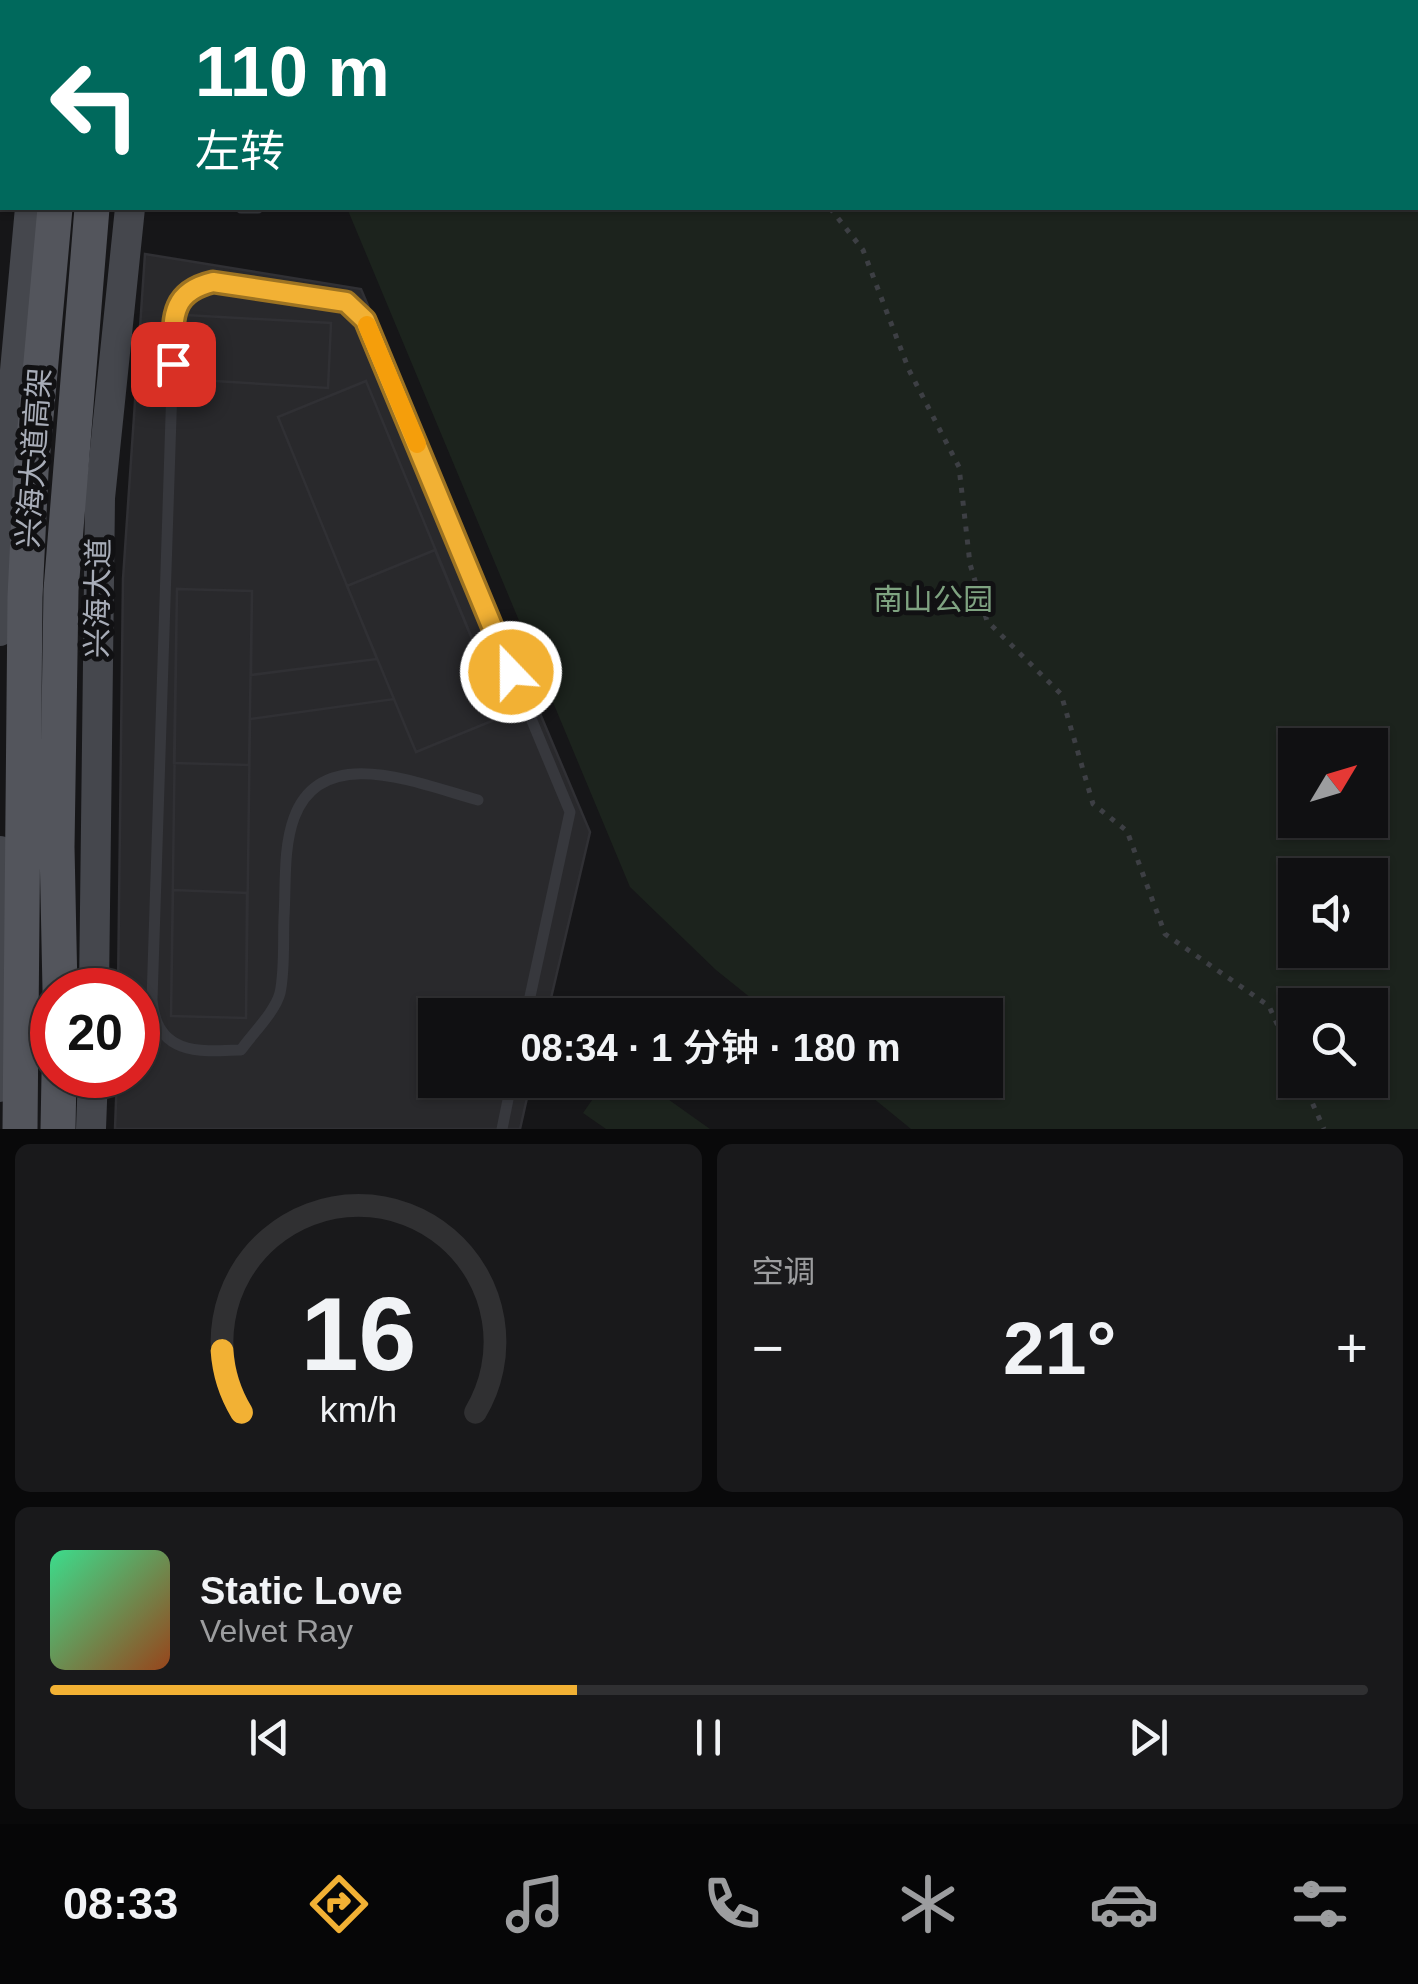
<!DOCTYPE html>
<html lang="zh">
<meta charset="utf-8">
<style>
body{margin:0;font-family:Helvetica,"Noto Sans SC",sans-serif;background:#19191b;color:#f1f3f6;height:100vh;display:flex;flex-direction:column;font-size:38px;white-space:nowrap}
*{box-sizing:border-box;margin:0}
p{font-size:32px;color:#9c9d9f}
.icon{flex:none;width:55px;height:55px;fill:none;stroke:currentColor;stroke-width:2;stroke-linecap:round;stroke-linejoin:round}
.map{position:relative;height:1129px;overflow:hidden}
.details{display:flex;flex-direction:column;gap:15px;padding:15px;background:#09090a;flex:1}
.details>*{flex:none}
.hud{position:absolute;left:0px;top:0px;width:1420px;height:210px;box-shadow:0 2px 8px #0004,0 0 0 2px #303032;background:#00695c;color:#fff;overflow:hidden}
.needle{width:65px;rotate:52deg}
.tools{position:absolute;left:1278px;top:728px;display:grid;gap:20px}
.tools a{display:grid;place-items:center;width:110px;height:110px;border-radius:0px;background:#101012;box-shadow:0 2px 8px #0004,0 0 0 2px #303032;font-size:50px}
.speed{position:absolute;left:30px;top:968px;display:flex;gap:20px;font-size:50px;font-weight:700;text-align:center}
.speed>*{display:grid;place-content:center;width:130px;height:130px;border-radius:50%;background:#101012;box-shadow:0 2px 8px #0004,0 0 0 2px #303032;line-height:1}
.speed .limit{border:15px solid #d22;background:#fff;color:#111}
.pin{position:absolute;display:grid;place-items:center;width:85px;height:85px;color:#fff;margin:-42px;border-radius:20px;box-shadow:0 5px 15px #0006}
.me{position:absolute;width:110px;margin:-55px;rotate:338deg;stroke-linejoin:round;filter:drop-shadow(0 0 8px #0008)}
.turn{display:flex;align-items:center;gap:35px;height:210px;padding:0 30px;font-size:45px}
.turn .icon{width:130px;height:130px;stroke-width:2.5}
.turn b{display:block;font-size:70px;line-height:85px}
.big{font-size:75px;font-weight:600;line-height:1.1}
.details .card{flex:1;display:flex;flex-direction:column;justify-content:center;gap:15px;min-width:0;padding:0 35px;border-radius:15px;background:#19191b}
.details .dial{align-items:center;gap:0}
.dial svg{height:260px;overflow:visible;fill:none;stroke:#303032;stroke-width:7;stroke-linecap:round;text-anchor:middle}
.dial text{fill:#f1f3f6;stroke:none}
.song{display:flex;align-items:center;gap:30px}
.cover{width:120px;height:120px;border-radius:15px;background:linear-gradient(135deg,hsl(150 70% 55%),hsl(20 70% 35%))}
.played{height:10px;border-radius:5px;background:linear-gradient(90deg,#f2b134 40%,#303032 40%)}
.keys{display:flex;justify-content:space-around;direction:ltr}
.heat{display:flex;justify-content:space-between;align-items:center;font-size:55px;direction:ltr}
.details .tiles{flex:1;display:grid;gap:15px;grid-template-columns:1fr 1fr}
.card:last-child{grid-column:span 2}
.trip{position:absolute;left:418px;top:998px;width:585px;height:100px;border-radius:0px;background:#101012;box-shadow:0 2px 8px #0004,0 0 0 2px #303032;font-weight:600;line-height:100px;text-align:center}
.tab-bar{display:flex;height:160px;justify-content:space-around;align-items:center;background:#060607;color:#9c9d9f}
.tab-bar .icon{width:70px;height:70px}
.tab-bar .active{color:#f2b134}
.tab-bar b{font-size:45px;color:#f1f3f6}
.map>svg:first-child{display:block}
.green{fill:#1c231d;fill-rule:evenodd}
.building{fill:#29292c;stroke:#303034;stroke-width:2.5}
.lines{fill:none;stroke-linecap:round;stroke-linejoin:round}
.path{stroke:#3d3f44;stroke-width:5;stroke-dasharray:5 8;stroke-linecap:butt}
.lane{stroke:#37383d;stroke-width:11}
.secondary{stroke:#45474d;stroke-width:30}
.primary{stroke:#53555c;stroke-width:35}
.route-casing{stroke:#9d7322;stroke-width:25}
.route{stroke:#f2b134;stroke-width:18}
.slow{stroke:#f59e0b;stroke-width:18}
.labels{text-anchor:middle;stroke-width:10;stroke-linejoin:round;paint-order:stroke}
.street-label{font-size:30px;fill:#a8adb8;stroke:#111113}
.park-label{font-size:30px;fill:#7fa381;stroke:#111113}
</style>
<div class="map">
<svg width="1418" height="1129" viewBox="0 0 1418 1129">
<rect width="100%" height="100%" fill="#161618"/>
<path class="green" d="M261,0H1418V1129H911L851,1080H985V1015H772L716,970L630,887L347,208H1418V2ZM1295,745H1370V820H1295ZM1295,875H1370V950H1295ZM1295,1005H1370V1080H1295Z
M606,1080H641L710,1129H606L583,1113Z"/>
<path class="building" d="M145,254L361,289L590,832L547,1015H435V1080H531L520,1129H115L117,1075H138V990H118L123,579Z
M185,315L331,323L328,388L182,379Z
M366,381L504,716L416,752L394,699L250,719L246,1018L171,1016L177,589L252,591L251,675L377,659L278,417Z
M435,550L504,716L416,752L347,586Z
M177,589L252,591L249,765L174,763Z
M173,890L247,893L246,1018L171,1016Z"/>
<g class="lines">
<path class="path" d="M693,0L695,2
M830,208L863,250L909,370L959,467L970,564L987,621L1061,694L1093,804L1127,831L1165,934L1269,1006L1295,1064
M1302,1080L1324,1129"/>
<path class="lane" d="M241,208H258
M478,800C424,786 322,740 294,818C283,848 286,885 284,917C283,941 285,970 280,993C275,1012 252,1034 241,1050C199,1052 156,1055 152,1000L174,325L177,306L183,296L191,289L213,282L346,302L365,320L570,812L526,1015
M502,1129L512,1080"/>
<path class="secondary" d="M58,2V0
M155,2V0
M0,631L3,501L30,208
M0,851V1087
M94,990L100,498L130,208
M91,1129L93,1075"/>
<path class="primary" d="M79,2V0
M117,2V0
M60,990L57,847L61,590L92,208
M20,1129L25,597L31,472L55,208
M58,1129L59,1075"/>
</g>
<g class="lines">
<defs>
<path id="route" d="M173,364C174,324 166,293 213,282L346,302L365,320L511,672"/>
</defs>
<use href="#route" class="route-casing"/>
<use href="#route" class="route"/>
<path class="slow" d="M367,325L417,444"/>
</g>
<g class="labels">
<g class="street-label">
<text transform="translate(34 458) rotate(-86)" y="10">兴海大道高架</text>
<text transform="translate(98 598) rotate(-89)" y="10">兴海大道</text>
</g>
<g class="park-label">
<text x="933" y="610">南山公园</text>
</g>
</g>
</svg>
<div class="tools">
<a><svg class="needle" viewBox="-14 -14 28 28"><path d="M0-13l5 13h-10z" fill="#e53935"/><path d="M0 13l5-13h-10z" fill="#9c9d9f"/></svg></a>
<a><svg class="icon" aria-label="sound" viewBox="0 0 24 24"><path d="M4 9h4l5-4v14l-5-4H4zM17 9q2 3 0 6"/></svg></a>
<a><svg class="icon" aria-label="search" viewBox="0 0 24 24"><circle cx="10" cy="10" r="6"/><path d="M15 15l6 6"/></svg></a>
</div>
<div class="speed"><div class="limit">20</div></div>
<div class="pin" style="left:173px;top:364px;background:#d93025"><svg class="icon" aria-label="arrive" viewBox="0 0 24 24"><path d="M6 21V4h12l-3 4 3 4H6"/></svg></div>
<svg class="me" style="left:511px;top:672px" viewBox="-20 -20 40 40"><circle r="17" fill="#f2b134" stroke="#fff" stroke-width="3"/><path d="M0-11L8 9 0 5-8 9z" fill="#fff"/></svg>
<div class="trip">08:34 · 1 分钟 · 180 m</div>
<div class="hud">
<div class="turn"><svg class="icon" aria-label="left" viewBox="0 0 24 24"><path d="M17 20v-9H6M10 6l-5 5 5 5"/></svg><div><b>110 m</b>左转</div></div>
</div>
</div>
<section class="details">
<div class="tiles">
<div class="card dial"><svg viewBox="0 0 100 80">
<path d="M14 69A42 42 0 1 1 86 69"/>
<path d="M14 69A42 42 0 0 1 8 50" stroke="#f2b134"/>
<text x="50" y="56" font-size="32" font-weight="700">16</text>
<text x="50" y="72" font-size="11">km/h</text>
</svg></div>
<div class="card"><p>空调</p>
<div class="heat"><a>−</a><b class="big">21°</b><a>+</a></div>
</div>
<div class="card">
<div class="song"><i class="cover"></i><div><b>Static Love</b><p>Velvet Ray</p></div></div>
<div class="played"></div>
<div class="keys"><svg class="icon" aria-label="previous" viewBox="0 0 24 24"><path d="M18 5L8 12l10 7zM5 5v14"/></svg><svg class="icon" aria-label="pause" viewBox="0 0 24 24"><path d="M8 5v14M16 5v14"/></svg><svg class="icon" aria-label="next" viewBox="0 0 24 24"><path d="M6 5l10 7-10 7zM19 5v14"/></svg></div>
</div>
</div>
</section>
<nav class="tab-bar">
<b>08:33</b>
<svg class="icon active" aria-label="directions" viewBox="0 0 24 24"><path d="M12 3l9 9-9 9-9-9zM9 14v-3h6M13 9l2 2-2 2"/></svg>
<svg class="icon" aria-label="music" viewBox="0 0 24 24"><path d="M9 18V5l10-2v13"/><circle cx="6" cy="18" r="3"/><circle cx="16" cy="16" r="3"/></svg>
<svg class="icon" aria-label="phone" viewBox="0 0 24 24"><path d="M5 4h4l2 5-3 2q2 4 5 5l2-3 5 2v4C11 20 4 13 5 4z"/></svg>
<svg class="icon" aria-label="climate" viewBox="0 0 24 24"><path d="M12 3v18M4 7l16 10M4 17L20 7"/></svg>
<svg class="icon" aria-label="car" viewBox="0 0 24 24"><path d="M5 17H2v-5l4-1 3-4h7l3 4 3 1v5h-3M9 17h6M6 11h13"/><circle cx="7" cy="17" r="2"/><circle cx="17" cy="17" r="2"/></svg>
<svg class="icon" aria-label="filters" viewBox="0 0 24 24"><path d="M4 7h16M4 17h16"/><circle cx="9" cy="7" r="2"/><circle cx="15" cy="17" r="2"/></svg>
</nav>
